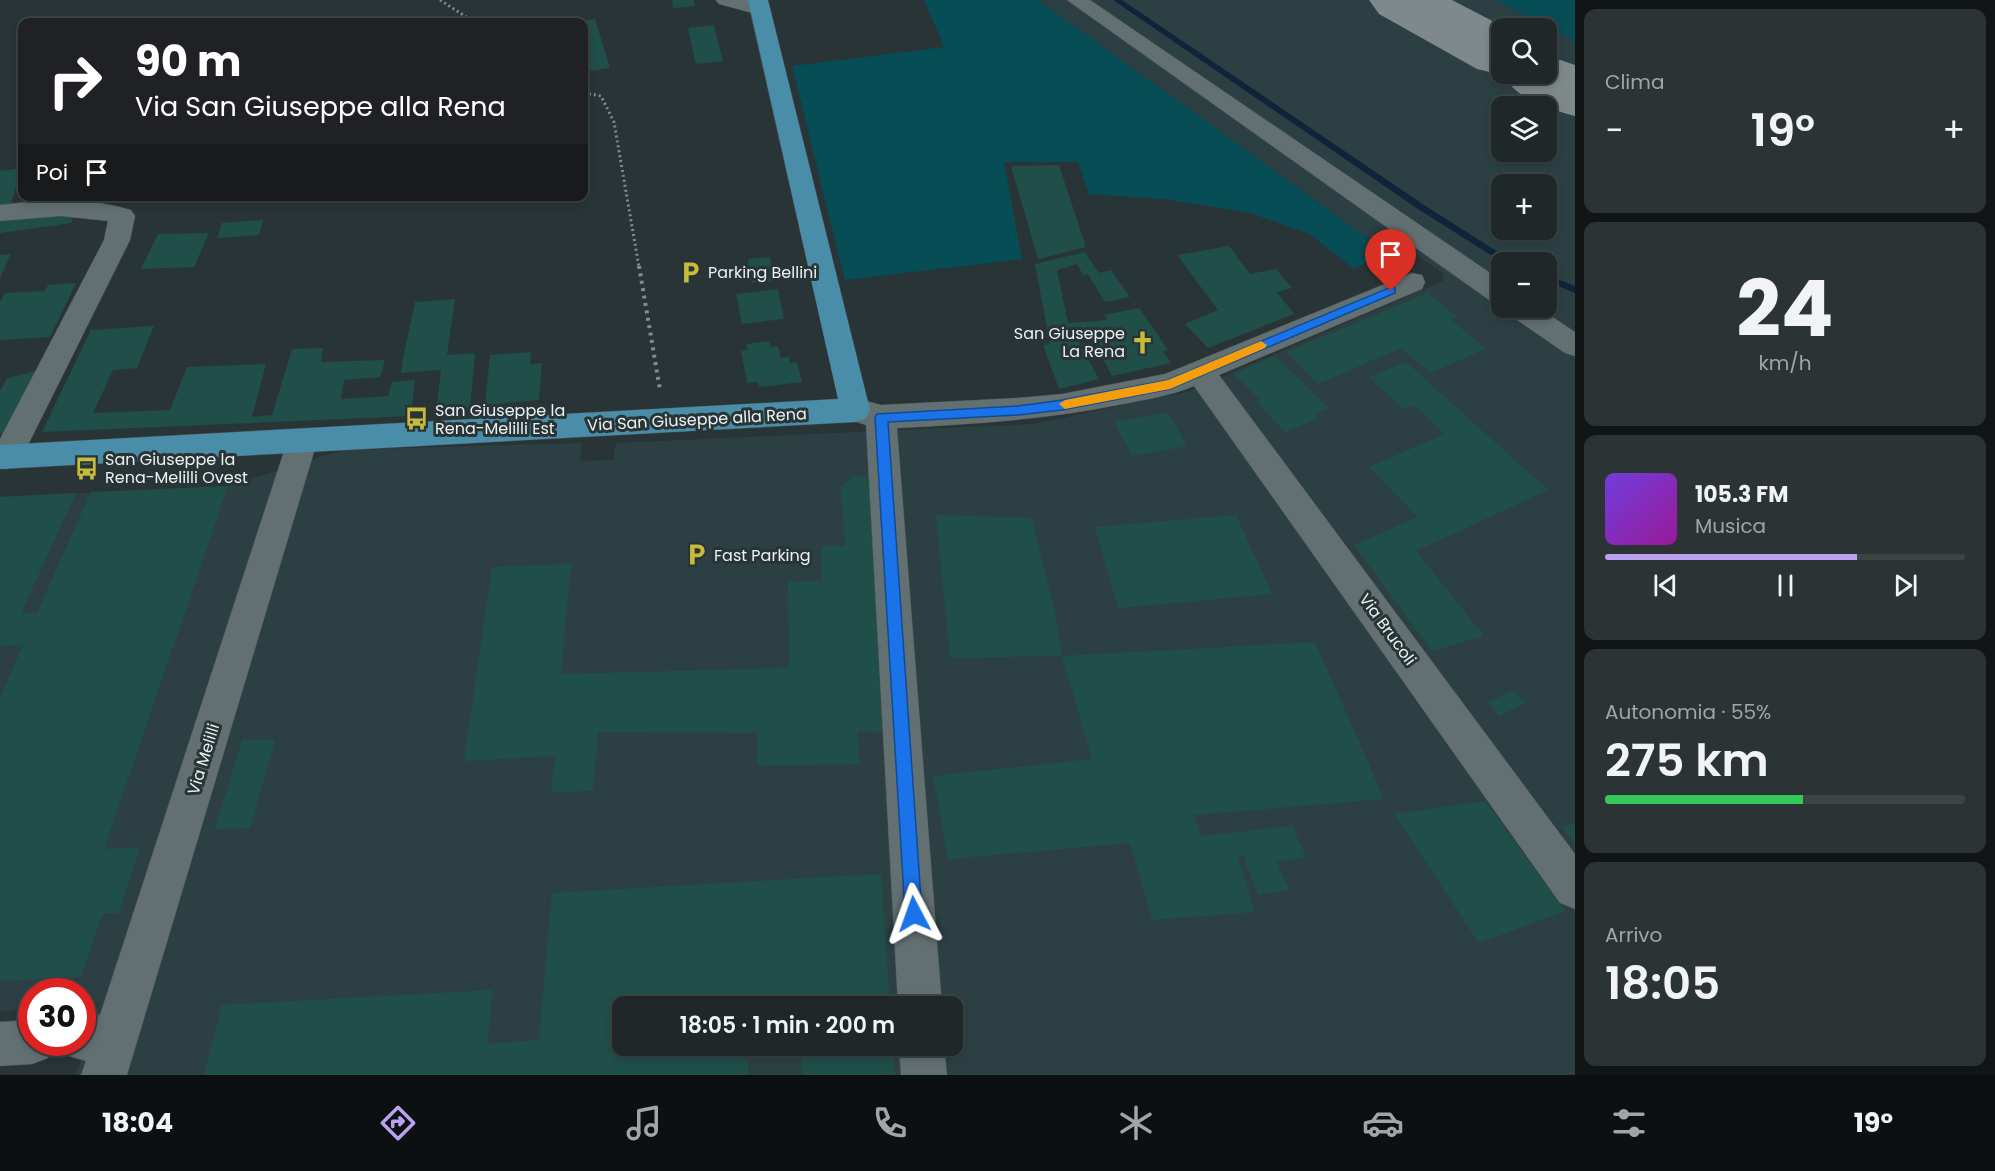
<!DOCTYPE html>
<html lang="it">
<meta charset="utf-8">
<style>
body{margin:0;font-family:Poppins,sans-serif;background:#2c3334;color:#f1f3f6;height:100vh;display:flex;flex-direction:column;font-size:22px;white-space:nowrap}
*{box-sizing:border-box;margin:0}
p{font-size:20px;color:#a1a5a8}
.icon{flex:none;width:33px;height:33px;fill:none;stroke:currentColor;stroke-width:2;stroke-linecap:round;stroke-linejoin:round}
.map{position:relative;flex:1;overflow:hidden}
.drawer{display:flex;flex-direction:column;gap:9px;padding:9px;background:#111516;width:420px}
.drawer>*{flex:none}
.guide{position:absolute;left:18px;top:18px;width:570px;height:183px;border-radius:12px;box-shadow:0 3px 9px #0003,0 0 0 2px #3c4445;background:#202124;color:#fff;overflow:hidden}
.controls{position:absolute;left:1491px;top:18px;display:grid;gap:12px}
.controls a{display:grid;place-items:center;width:66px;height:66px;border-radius:12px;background:#1f2728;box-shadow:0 3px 9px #0003,0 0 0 2px #3c4445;font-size:30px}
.speed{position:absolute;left:18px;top:978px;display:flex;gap:12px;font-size:30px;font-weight:700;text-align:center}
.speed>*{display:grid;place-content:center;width:78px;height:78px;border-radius:50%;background:#1f2728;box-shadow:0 3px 9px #0003,0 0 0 2px #3c4445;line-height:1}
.speed .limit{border:9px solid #d22;background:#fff;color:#111}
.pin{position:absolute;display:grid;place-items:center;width:51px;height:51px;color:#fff;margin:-62px -26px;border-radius:50% 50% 50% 0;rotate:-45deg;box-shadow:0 0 6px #0007}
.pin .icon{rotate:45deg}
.me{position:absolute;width:66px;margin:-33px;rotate:356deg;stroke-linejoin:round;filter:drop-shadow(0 0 4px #0008)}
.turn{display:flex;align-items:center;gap:21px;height:126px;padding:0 18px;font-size:27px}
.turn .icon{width:78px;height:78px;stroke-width:2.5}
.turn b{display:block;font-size:42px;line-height:51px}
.then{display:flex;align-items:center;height:57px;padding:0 18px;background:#0003;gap:12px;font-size:22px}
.big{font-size:45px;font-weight:600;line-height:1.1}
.drawer .tile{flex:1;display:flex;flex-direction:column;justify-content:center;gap:9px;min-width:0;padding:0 21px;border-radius:12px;background:#2c3334}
.drawer .dial{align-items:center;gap:0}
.dial b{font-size:78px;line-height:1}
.song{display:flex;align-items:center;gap:18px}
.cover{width:72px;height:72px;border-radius:9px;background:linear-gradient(135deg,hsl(260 70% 55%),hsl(300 70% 35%))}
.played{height:6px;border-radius:3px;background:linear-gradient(90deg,#bca0f2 70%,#3c4445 70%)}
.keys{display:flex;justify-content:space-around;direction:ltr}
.heat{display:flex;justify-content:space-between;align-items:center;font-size:33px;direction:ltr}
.charge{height:9px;border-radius:4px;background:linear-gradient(90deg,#34c759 55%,#3c4445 0)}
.trip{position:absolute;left:612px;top:996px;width:351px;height:60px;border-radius:12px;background:#1f2728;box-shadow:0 3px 9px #0003,0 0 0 2px #3c4445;font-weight:600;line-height:60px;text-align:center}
.tab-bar{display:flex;height:96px;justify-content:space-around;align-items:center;background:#0c1010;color:#a1a5a8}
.tab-bar .icon{width:42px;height:42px}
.tab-bar .current{color:#bca0f2}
.tab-bar b{font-size:27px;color:#f1f3f6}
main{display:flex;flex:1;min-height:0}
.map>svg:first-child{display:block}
.built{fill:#2c4043;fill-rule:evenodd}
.green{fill:#064d56}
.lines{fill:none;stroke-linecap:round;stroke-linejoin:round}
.stream{fill:#0d243a;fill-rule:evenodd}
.taxiway{fill:#7f888a;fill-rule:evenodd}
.building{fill:#204f4a}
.minor-casing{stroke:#464f51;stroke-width:1}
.major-casing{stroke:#464f51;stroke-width:1}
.path-far1{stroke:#838c8e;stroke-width:3;stroke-dasharray:2 3;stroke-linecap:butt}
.path{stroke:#838c8e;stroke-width:4;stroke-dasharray:3 4.5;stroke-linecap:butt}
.minor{fill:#637072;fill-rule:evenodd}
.major{fill:#498da8;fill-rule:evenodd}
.route{fill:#1a73e8;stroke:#114b97;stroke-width:1.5}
.slow{fill:#f59e0b}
.labels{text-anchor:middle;stroke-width:6;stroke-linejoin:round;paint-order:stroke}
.poi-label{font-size:16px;fill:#eaf1f2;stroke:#293436;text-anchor:start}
.street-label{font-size:16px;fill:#eaf1f2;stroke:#293436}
</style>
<main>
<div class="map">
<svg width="1575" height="1075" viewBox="0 0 1575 1075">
<rect width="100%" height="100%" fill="#293436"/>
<path class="built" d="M1038,0H1575V1075H76L99,1004L83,1005L82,992H32L31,1009L0,1011V497L228,486L343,450L582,443L580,461L613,460L616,443L1033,424L1187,392L1443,281L1444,274L1406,248L1387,252ZM1502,28H1546V74H1502ZM1502,106H1546V152H1502ZM1502,184H1546V230H1502ZM1502,262H1546V308H1502ZM622,1006H952V1046H622Z"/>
<path class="green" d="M924,0H1038L1387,252L1354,269L1310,234L1247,212L1162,199L1089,194L1078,162H1004L1022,259L845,280L792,66L944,47Z
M1495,0H1575V41Z"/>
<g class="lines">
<path class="stream" d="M1113,0H1122L1424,205L1495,250L1517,260L1519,262H1507L1489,254L1418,209Z
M1546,274L1575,286V293L1546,281Z"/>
<path class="taxiway" d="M1369,0H1452L1506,28H1502V74H1546V55L1575,65V116C1547,109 1519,100 1502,75L1477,69L1379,14Z"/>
</g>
<path class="building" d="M672,0H694L695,6L673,8Z
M595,19L610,68L584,72V22L578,21Z
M714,25L723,61L696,64L688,28Z
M1059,165L1086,247L1038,259L1011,166Z
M22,168L11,203L0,205V171Z
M74,215L71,223L0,233V219Z
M263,220L259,235L217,238L222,223Z
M209,233L194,267L141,269L158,234Z
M1229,246L1250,274L1276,269L1292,288L1277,292L1294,314L1208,348L1185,324L1218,310L1177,255Z
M1085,252L1099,273L1111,270L1130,297L1105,302L1088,274L1083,275L1077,264L1057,270L1068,323L1108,320L1104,315L1139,308L1168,350L1163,351L1171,363L1112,376L1093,339L1078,341L1099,379L1059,389L1043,345L1050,344L1035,264Z
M11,254L0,278V255Z
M770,257L774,281L752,283L748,259Z
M76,283L50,337L0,340V302L5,293L45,291L48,285Z
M778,289L784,319L742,324L736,294Z
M1428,293L1457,317L1451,320L1486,349L1430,373L1401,348L1318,384L1286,352Z
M455,299L447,355L475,353L470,410L436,413L441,370L401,373L403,359L415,302Z
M154,326L137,368L113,370L93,413L170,410L187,367L266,364L252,417L272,415L292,349L323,348L321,362L385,360L380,377L344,380L341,399L388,396L392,382L415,380L411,416L42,432L91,330Z
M769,341L771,347L778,346L781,358L789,357L790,363L797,362L802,382L759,387L758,382L747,383L741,351L748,350L746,344Z
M531,352L530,364L542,363L539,400L485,405L490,355Z
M1275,356L1329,408L1315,414L1319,418L1285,432L1256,402L1260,400L1234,374Z
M1406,362L1548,490L1416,551L1484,636L1432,651L1354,545L1418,517L1369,467L1445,434L1414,405L1403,409L1369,377Z
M36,371L4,434H0V391L7,378Z
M1168,413L1187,446L1132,456L1114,422Z
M853,476L873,477L883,732L857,731L859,764L757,766L758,733L598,732L593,791L551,792L555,756L464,761L492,567L571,564L561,674L789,668L788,582L822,581L821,546H845L841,487Z
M228,486L104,849L140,847L119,913H103L81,977L0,981V697L23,645L0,646V497L76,493L21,613H37L91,492Z
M936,515L1032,518L1055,611L1062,656L1315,642L1384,799L1194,815L1201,836L1292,826L1306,857L1277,862L1289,890L1258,895L1243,855H1237L1255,912L1152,920L1130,843L948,859L933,776L1092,759L1062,656L950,658Z
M1236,515L1272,594L1118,608L1095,527Z
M1514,690L1525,703L1499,716L1488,702Z
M242,740H275L250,828L215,829Z
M1485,801L1565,911L1479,943L1394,814Z
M1575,823V845L1562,827Z
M881,874L890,1006H622V1046H893L895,1075H802L801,1057L748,1058V1075H204L222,1005L493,990L487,1044L539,1040L552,893Z"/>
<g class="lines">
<defs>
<path id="minor" d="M716,0H750L767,5L770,9L767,13L760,15L719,4Z
M1067,0H1090L1502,281V304L1492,302Z
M47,200C76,199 103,202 131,210L135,216L130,240L22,457L17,466L6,469L0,467V439L104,240L108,221L61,216L0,221V205Z
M1412,273L1422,275L1425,282L1422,289L1219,375L1575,854V909L1560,903L1194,386C1170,396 1144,400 1118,405C1044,420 972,424 897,428L942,1006H898L866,425L848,419L844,411L848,403L859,399L881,405L1018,398L1062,394L1165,374Z
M1506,308H1539L1575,332V356L1565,353L1510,315Z
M302,430L313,433L317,442L127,1075H81L86,1061L66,1055L61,1042H82V1017L100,1015L287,442L291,433Z
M32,1020V1042H54L48,1058L32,1064L0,1066V1022Z
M899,1046H944L947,1075H901Z"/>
<path id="major" d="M748,0H768L870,410L866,418L855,422L0,469V445L838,399Z"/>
</defs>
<use href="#minor" class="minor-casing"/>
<use href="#major" class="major-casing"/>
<path class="path-far1" d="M440,0L474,22
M584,93L601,96L614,122L639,267"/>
<path class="path" d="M639,266L660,390"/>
<use href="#minor" class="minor"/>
<use href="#major" class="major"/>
</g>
<path class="route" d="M1391,287L1395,288V293L1170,389L1062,410L1018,415L888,422L922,914L920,920L914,922L908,920L905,914L875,417L877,414L1018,406L1062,400L1168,380Z"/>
<path class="slow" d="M1261,341L1267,345L1265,348L1170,389L1065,409L1059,404L1065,400L1168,380Z"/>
<defs>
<symbol id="parking-bare" viewBox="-9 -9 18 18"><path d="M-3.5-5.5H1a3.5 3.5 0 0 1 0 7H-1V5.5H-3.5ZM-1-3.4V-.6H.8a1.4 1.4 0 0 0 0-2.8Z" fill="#c7bb3b" stroke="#293436" stroke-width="2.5" paint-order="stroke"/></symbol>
<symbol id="church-bare" viewBox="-9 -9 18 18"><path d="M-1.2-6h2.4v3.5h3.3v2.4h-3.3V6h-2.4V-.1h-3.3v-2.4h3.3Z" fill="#c7bb3b" stroke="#293436" stroke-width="2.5" paint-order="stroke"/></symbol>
<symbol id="bus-bare" viewBox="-9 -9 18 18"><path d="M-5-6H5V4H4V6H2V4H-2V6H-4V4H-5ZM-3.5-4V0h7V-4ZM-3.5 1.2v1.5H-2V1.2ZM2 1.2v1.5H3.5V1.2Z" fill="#c7bb3b" stroke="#293436" stroke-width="2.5" paint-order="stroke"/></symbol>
</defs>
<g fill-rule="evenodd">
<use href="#parking-bare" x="674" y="256" width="33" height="33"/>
<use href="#church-bare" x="1126" y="326" width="33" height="33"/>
<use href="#bus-bare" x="400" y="402" width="33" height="33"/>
<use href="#bus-bare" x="70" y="452" width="33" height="33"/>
<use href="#parking-bare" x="680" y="538" width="33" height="33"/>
</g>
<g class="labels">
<g class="poi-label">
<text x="708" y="278">Parking Bellini</text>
<text x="1125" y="339" text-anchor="end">San Giuseppe<tspan x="1125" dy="18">La Rena</tspan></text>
<text x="435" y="416">San Giuseppe la<tspan x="435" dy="18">Rena-Melilli Est</tspan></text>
<text x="105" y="465">San Giuseppe la<tspan x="105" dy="18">Rena-Melilli Ovest</tspan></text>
<text x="714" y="561">Fast Parking</text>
</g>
<g class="street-label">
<text transform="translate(697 419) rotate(-3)" y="6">Via San Giuseppe alla Rena</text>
<text transform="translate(1388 629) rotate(54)" y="6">Via Brucoli</text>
<text transform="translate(203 759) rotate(-73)" y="6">Via Melilli</text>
</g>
</g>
</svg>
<div class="controls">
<a><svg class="icon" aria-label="search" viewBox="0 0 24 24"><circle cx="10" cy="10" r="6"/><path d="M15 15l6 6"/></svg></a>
<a><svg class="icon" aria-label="layers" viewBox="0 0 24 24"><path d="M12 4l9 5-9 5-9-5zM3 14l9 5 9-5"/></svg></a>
<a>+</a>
<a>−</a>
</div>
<div class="speed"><div class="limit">30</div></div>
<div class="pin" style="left:1391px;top:291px;background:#d93025"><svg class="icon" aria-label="arrive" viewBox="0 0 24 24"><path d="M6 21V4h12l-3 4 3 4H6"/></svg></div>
<svg class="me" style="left:914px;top:914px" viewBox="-20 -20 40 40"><path d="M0-17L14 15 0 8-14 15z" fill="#1a73e8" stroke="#fff" stroke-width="4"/></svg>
<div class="trip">18:05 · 1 min · 200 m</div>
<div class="guide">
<div class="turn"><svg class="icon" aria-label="right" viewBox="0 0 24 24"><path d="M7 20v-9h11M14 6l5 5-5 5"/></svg><div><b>90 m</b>Via San Giuseppe alla Rena</div></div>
<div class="then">Poi<svg class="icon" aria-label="arrive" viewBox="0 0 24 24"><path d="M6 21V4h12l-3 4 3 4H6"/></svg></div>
</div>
</div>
<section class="drawer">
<div class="tile"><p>Clima</p>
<div class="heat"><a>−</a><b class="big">19°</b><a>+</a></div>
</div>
<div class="tile dial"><b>24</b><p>km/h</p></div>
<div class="tile">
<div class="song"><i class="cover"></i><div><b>105.3 FM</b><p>Musica</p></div></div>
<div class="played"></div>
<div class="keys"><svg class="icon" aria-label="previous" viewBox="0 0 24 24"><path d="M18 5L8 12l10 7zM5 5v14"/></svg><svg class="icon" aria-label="pause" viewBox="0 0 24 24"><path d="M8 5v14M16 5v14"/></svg><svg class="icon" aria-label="next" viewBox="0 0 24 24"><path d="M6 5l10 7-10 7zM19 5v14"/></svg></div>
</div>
<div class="tile"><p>Autonomia · 55%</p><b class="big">275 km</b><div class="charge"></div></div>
<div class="tile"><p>Arrivo</p><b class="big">18:05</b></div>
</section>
</main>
<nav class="tab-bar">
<b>18:04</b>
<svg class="icon current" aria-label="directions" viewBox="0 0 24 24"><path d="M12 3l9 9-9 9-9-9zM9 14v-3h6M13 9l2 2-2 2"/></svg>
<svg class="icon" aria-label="music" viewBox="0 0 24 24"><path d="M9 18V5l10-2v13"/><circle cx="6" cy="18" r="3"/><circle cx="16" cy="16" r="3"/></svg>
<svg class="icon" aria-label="phone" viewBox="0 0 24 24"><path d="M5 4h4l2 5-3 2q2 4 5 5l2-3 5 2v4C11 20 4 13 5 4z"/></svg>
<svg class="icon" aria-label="climate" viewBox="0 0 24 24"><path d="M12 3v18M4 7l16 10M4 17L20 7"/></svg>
<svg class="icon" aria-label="car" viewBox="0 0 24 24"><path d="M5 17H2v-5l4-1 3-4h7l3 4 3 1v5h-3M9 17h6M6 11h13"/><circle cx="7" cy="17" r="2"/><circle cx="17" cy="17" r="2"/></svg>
<svg class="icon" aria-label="filters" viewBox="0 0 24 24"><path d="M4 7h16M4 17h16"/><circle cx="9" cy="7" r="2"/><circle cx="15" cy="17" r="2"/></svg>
<b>19°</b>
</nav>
